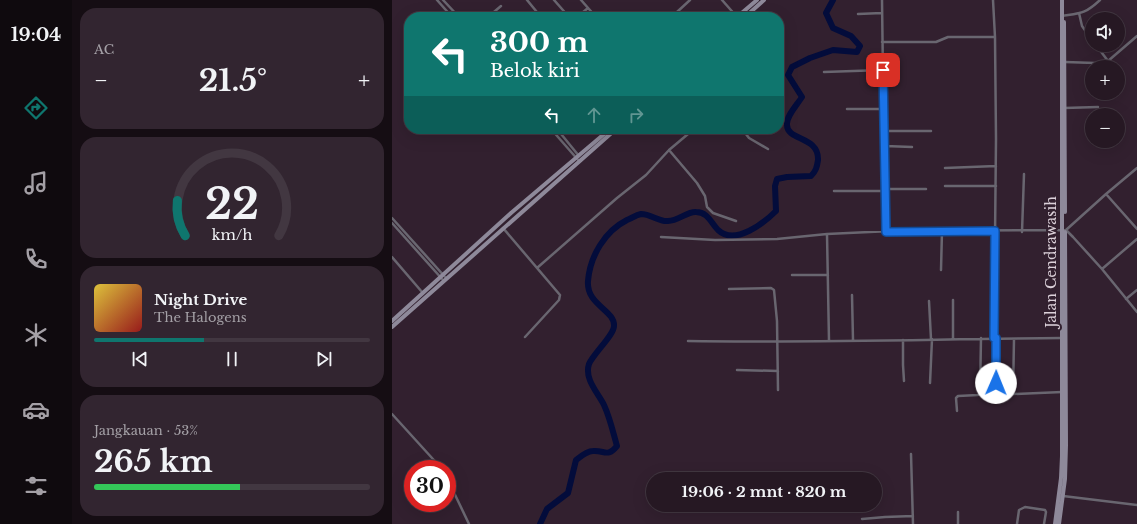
<!DOCTYPE html>
<html lang="id">
<meta charset="utf-8">
<style>
body{margin:0;font-family:"Libre Baskerville",serif;background:#322530;color:#f1f3f6;height:100vh;display:flex;flex-direction:column;font-size:15px;white-space:nowrap}
*{box-sizing:border-box;margin:0}
p{font-size:13px;color:#a4a0a6}
.icon{flex:none;width:22px;height:22px;fill:none;stroke:currentColor;stroke-width:2;stroke-linecap:round;stroke-linejoin:round}
.map{position:relative;flex:1;overflow:hidden}
.details{display:flex;flex-direction:column;gap:8px;padding:8px;background:#150d13;width:320px}
.details>*{flex:none}
.guide{position:absolute;left:12px;top:12px;width:380px;height:122px;border-radius:16px;box-shadow:0 4px 16px #0002,0 0 0 1px #423741;background:#0f766e;color:#fff;overflow:hidden}
.fabs{position:absolute;left:693px;top:12px;display:grid;gap:8px}
.fabs a{display:grid;place-items:center;width:40px;height:40px;border-radius:50%;background:#261823;box-shadow:0 4px 16px #0002,0 0 0 1px #423741;font-size:20px}
.speed{position:absolute;left:12px;top:460px;display:flex;gap:8px;font-size:20px;font-weight:700;text-align:center}
.speed>*{display:grid;place-content:center;width:52px;height:52px;border-radius:50%;background:#261823;box-shadow:0 4px 16px #0002,0 0 0 1px #423741;line-height:1}
.speed .limit{border:6px solid #d22;background:#fff;color:#111}
.pin{position:absolute;display:grid;place-items:center;width:34px;height:34px;color:#fff;margin:-17px;border-radius:8px;box-shadow:0 2px 6px #0006}
.me{position:absolute;width:44px;margin:-22px;rotate:1deg;stroke-linejoin:round;filter:drop-shadow(0 0 3px #0008)}
.turn{display:flex;align-items:center;gap:14px;height:84px;padding:0 20px;font-size:18px}
.turn .icon{width:52px;height:52px;stroke-width:2.5}
.turn b{display:block;font-size:28px;line-height:34px}
.lanes{display:flex;align-items:center;height:38px;padding:0 20px;background:#0003;justify-content:center;gap:20px;direction:ltr}
.lanes .off{opacity:.35}
.big{font-size:30px;font-weight:700;line-height:1.1}
.details .tile{flex:1;display:flex;flex-direction:column;justify-content:center;gap:6px;min-width:0;padding:0 14px;border-radius:16px;background:#322530}
.details .dial{align-items:center;gap:0}
.dial svg{height:104px;overflow:visible;fill:none;stroke:#423741;stroke-width:7;stroke-linecap:round;text-anchor:middle}
.dial text{fill:#f1f3f6;stroke:none}
.song{display:flex;align-items:center;gap:12px}
.cover{width:48px;height:48px;border-radius:6px;background:linear-gradient(135deg,hsl(50 70% 55%),hsl(0 70% 35%))}
.played{height:4px;border-radius:2px;background:linear-gradient(90deg,#0f766e 40%,#423741 40%)}
.keys{display:flex;justify-content:space-around;direction:ltr}
.heat{display:flex;justify-content:space-between;align-items:center;font-size:22px;direction:ltr}
.charge{height:6px;border-radius:3px;background:linear-gradient(90deg,#34c759 53%,#423741 0)}
.trip{position:absolute;left:254px;top:472px;width:236px;height:40px;border-radius:20px;background:#261823;box-shadow:0 4px 16px #0002,0 0 0 1px #423741;font-weight:700;line-height:40px;text-align:center}
main{display:flex;flex:1;min-height:0}
.tab-bar{display:flex;flex-direction:column;width:72px;justify-content:space-around;align-items:center;background:#0f0a0e;color:#a4a0a6}
.tab-bar .icon{width:28px;height:28px}
.tab-bar .selected{color:#0f766e}
.tab-bar b{font-size:18px;color:#f1f3f6}
.map>svg:first-child{display:block}
.lines{fill:none;stroke-linecap:round;stroke-linejoin:round}
.river{stroke:#030c3b;stroke-width:6}
.street{stroke:#696670;stroke-width:2.5}
.secondary{stroke:#8e899a;stroke-width:4}
.route-casing{stroke:#114b97;stroke-width:10}
.route{stroke:#1a73e8;stroke-width:7}
.labels{text-anchor:middle;stroke-width:4;stroke-linejoin:round;paint-order:stroke}
.street-label{font-size:14px;fill:#dcd1da;stroke:#32202f}
</style>
<main>
<nav class="tab-bar">
<b>19:04</b>
<svg class="icon selected" aria-label="directions" viewBox="0 0 24 24"><path d="M12 3l9 9-9 9-9-9zM9 14v-3h6M13 9l2 2-2 2"/></svg>
<svg class="icon" aria-label="music" viewBox="0 0 24 24"><path d="M9 18V5l10-2v13"/><circle cx="6" cy="18" r="3"/><circle cx="16" cy="16" r="3"/></svg>
<svg class="icon" aria-label="phone" viewBox="0 0 24 24"><path d="M5 4h4l2 5-3 2q2 4 5 5l2-3 5 2v4C11 20 4 13 5 4z"/></svg>
<svg class="icon" aria-label="climate" viewBox="0 0 24 24"><path d="M12 3v18M4 7l16 10M4 17L20 7"/></svg>
<svg class="icon" aria-label="car" viewBox="0 0 24 24"><path d="M5 17H2v-5l4-1 3-4h7l3 4 3 1v5h-3M9 17h6M6 11h13"/><circle cx="7" cy="17" r="2"/><circle cx="17" cy="17" r="2"/></svg>
<svg class="icon" aria-label="filters" viewBox="0 0 24 24"><path d="M4 7h16M4 17h16"/><circle cx="9" cy="7" r="2"/><circle cx="15" cy="17" r="2"/></svg>
</nav>
<section class="details">
<div class="tile"><p>AC</p>
<div class="heat"><a>−</a><b class="big">21.5°</b><a>+</a></div>
</div>
<div class="tile dial"><svg viewBox="0 0 100 80">
<path d="M14 69A42 42 0 1 1 86 69"/>
<path d="M14 69A42 42 0 0 1 8 42" stroke="#0f766e"/>
<text x="50" y="56" font-size="32" font-weight="700">22</text>
<text x="50" y="72" font-size="11">km/h</text>
</svg></div>
<div class="tile">
<div class="song"><i class="cover"></i><div><b>Night Drive</b><p>The Halogens</p></div></div>
<div class="played"></div>
<div class="keys"><svg class="icon" aria-label="previous" viewBox="0 0 24 24"><path d="M18 5L8 12l10 7zM5 5v14"/></svg><svg class="icon" aria-label="pause" viewBox="0 0 24 24"><path d="M8 5v14M16 5v14"/></svg><svg class="icon" aria-label="next" viewBox="0 0 24 24"><path d="M6 5l10 7-10 7zM19 5v14"/></svg></div>
</div>
<div class="tile"><p>Jangkauan · 53%</p><b class="big">265 km</b><div class="charge"></div></div>
</section>
<div class="map">
<svg width="745" height="524" viewBox="0 0 745 524">
<rect width="100%" height="100%" fill="#32202f"/>
<g class="lines">
<path class="river" d="M148,524L155,509L176,493L184,460C189,456 195,451 201,451C213,450 215,458 225,446C221,432 218,418 212,405C206,393 192,379 197,364C202,353 222,335 222,326C223,310 194,305 196,281C198,256 213,231 235,220C240,218 244,215 249,214C259,214 267,222 276,221C286,221 296,211 304,212C316,212 319,223 326,230C343,246 372,223 384,211L383,186L385,179L395,177L419,176C424,171 425,167 426,160C427,136 395,141 395,125C394,116 405,105 410,97L396,75L400,67L418,58L441,50L465,52L468,46L459,36L441,28L434,13L441,0"/>
<path class="street" d="M45,0L60,17
M51,0L67,17
M135,0L149,17
M162,0L177,17
M189,0L204,17
M330,0L345,17
M490,0L493,231
M601,0L603,37L604,139L602,338
M687,13L690,26L700,40
M466,14L490,13
M670,16C689,13 693,14 708,0
M96,17L109,6
M185,17L196,8
M286,17L285,12L298,0
M490,42H544L556,37H603
M704,45L716,61
M673,62L703,63L716,61L745,36
M387,67L389,69
M432,72L491,70
M672,108L706,107
M455,109H492
M159,129L187,161
M165,129L187,156
M350,129L357,138L376,149
M493,131H539
M493,146L520,147
M277,150L305,183L313,196L315,207L321,213L344,221
M553,168L604,166
M553,186H604
M493,189H534
M442,191H493
M714,194L745,229
M0,218L54,278
M0,223L51,280
M111,228L168,295L167,300L133,337
M674,230L714,194L745,168
M630,232L632,174
M435,234L437,341
M269,237L323,240L385,239L435,234L499,231L674,230L681,237L710,269L745,312
M0,257L30,292
M145,268L225,198L254,175L277,150L302,129
M710,269L745,239
M549,270L550,231
M400,275H436
M337,289L379,288L382,290L385,321L386,390
M460,295L461,340
M734,299L745,290
M561,300V339
M537,301L539,339
M622,339L621,394L670,392
M511,340V365L512,381
M296,341C420,343 545,339 670,338
M345,370L386,371
M538,383L540,339
M604,383V338
M565,411L564,398L566,396L586,395L588,394L589,338
M0,414L50,469
M519,454L521,524
M55,478L77,524
M671,496L745,505
M566,512V524
M470,519L493,517L521,516
M625,524L627,510L633,507L653,510L654,512L652,524"/>
<path class="secondary" d="M345,17L365,0
M353,17L372,0
M672,22L673,212
M0,321L119,213L218,129
M0,327L224,129
M663,524L669,478L670,456V0
M667,524L673,479L674,445L673,232"/>
</g>
<g class="lines">
<defs>
<path id="route" d="M491,70L494,232L603,231L602,338H604V383"/>
</defs>
<use href="#route" class="route-casing"/>
<use href="#route" class="route"/>
</g>
<g class="labels">
<g class="street-label">
<text transform="translate(659 262) rotate(-90)" y="5">Jalan Cendrawasih</text>
</g>
</g>
</svg>
<div class="fabs">
<a><svg class="icon" aria-label="sound" viewBox="0 0 24 24"><path d="M4 9h4l5-4v14l-5-4H4zM17 9q2 3 0 6"/></svg></a>
<a>+</a>
<a>−</a>
</div>
<div class="speed"><div class="limit">30</div></div>
<div class="pin" style="left:491px;top:70px;background:#d93025"><svg class="icon" aria-label="arrive" viewBox="0 0 24 24"><path d="M6 21V4h12l-3 4 3 4H6"/></svg></div>
<svg class="me" style="left:604px;top:383px" viewBox="-20 -20 40 40"><circle r="19" fill="#fff"/><path d="M0-13L10 11 0 6-10 11z" fill="#1a73e8"/></svg>
<div class="trip">19:06 · 2 mnt · 820 m</div>
<div class="guide">
<div class="turn"><svg class="icon" aria-label="left" viewBox="0 0 24 24"><path d="M17 20v-9H6M10 6l-5 5 5 5"/></svg><div><b>300 m</b>Belok kiri</div></div>
<div class="lanes"><svg class="icon" aria-label="left" viewBox="0 0 24 24"><path d="M17 20v-9H6M10 6l-5 5 5 5"/></svg><svg class="icon off" aria-label="ahead" viewBox="0 0 24 24"><path d="M12 20V5M6 11l6-6 6 6"/></svg><svg class="icon off" aria-label="right" viewBox="0 0 24 24"><path d="M7 20v-9h11M14 6l5 5-5 5"/></svg></div>
</div>
</div>
</main>
